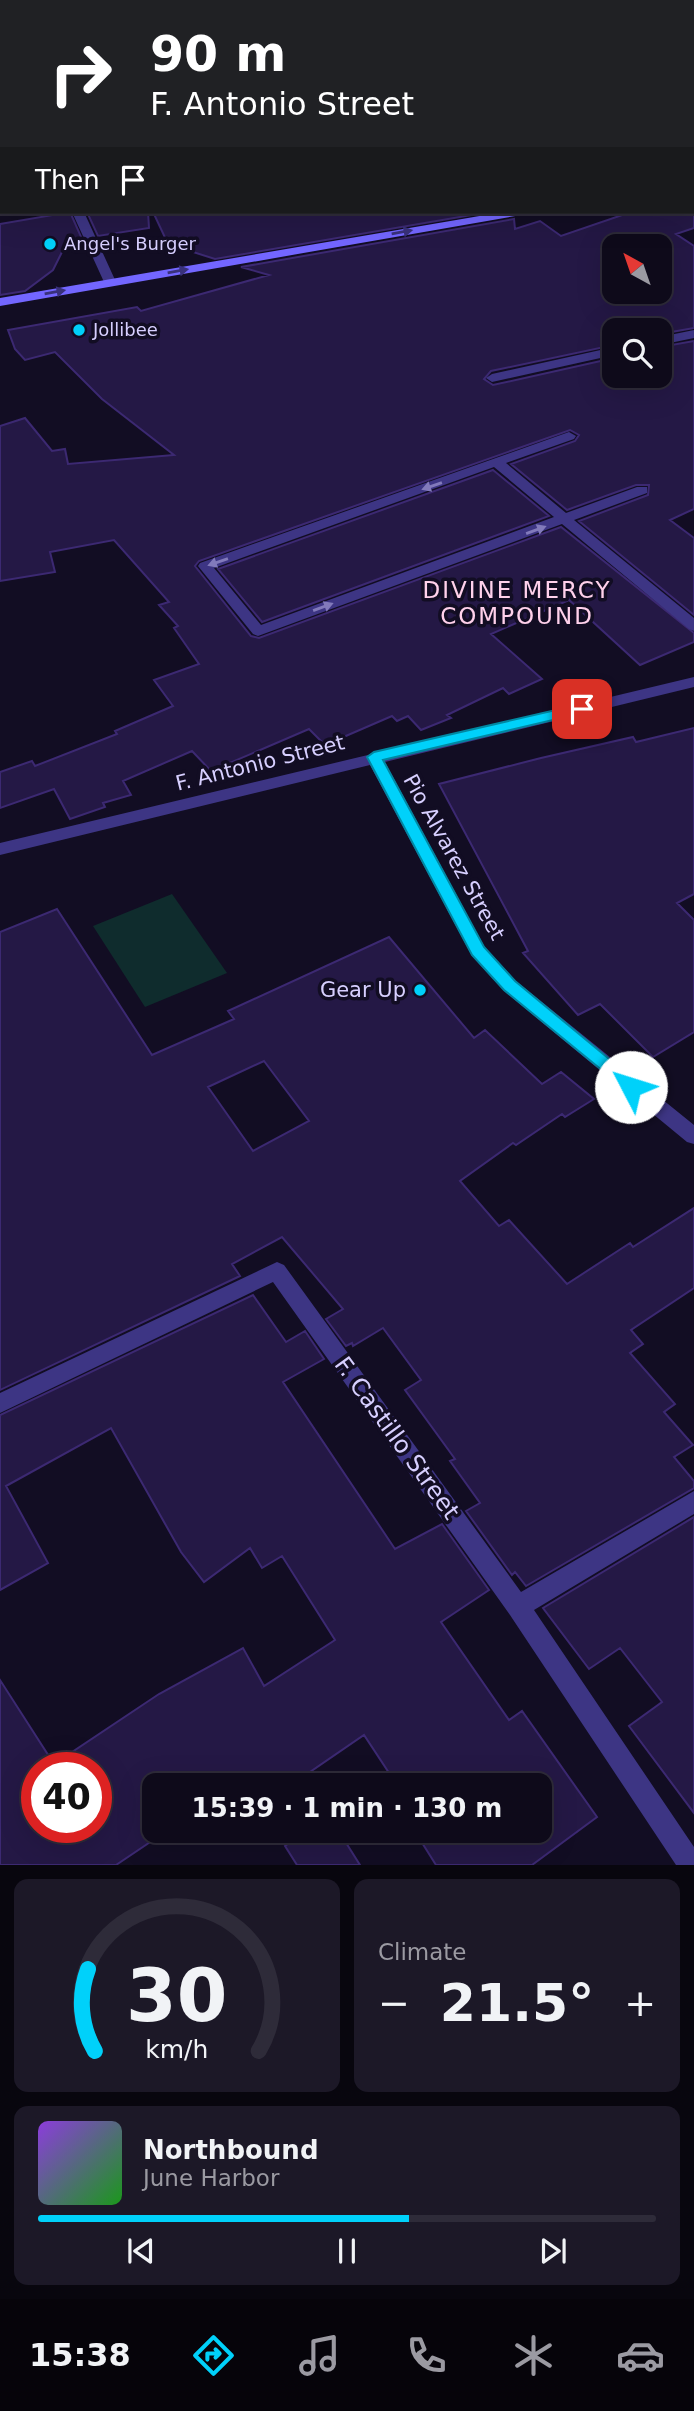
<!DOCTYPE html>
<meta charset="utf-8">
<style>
body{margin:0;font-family:"DejaVu Sans",sans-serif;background:#1c1827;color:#f1f3f6;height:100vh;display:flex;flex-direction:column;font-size:26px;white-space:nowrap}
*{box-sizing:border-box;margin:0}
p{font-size:23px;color:#9b9aa2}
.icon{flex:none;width:38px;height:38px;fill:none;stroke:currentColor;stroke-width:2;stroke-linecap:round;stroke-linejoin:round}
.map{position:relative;height:1865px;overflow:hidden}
.sheet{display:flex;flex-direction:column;gap:14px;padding:14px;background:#08060e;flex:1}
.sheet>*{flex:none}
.guide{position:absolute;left:0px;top:0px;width:695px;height:214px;box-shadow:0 7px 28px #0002,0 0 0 2px #2e2b39;background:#202124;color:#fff;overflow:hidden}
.needle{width:46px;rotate:320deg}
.buttons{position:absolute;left:602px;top:234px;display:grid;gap:14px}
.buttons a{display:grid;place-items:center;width:70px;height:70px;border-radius:14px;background:#0e0a1a;box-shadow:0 7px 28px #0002,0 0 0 2px #2e2b39;font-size:35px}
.speed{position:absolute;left:21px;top:1752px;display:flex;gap:14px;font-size:35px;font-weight:700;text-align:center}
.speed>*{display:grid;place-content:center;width:91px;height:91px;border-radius:50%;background:#0e0a1a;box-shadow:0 7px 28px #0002,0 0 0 2px #2e2b39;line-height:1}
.speed .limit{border:10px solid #d22;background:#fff;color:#111}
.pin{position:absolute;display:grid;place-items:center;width:60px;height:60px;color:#fff;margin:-30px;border-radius:14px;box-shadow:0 4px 10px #0006}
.me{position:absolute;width:77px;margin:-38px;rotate:310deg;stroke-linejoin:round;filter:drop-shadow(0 0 5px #0008)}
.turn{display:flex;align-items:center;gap:24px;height:147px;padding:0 35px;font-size:32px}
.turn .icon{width:91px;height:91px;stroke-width:2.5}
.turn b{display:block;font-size:49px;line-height:60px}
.then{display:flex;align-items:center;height:66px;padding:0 35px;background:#0003;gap:14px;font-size:26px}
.big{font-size:52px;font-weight:700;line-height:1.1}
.sheet .widget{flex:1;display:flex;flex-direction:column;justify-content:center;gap:10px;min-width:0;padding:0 24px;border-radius:14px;background:#1c1827}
.sheet .dial{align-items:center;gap:0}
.dial svg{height:182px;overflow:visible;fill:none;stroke:#2e2b39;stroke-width:7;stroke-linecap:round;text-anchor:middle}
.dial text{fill:#f1f3f6;stroke:none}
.song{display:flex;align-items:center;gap:21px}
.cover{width:84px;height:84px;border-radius:10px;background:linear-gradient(135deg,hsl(270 70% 55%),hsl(120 70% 35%))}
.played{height:7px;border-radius:4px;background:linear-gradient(90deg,#00d1fa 60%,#2e2b39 60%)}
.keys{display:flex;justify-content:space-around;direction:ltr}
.heat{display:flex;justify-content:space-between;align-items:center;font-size:38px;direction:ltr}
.sheet .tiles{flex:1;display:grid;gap:14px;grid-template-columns:1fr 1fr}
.widget:last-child{grid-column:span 2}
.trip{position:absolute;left:142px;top:1773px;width:410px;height:70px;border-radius:14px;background:#0e0a1a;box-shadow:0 7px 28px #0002,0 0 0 2px #2e2b39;font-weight:700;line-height:70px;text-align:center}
.tabs{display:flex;height:112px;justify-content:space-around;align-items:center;background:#06040a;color:#9b9aa2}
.tabs .icon{width:49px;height:49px}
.tabs .on{color:#00d1fa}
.tabs b{font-size:32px;color:#f1f3f6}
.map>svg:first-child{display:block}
.green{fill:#0f2c2d}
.building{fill:#241845;stroke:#3c2972;stroke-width:2;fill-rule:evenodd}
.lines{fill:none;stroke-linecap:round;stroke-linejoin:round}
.minor{fill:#3d3584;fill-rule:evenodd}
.tertiary{fill:#3d3584;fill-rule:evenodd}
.secondary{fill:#7366ff;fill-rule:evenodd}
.oneway{fill:#39317b}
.oneway2{fill:#827abb}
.route{fill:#00d1fa;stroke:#0088a2;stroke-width:2}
.poi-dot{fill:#00d1fa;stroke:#120d23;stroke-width:2.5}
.labels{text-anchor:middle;stroke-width:7;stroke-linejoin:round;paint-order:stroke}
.far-poi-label{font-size:18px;fill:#d7cfff;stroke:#120d23;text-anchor:start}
.street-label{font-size:21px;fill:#d7cfff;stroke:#120d23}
.poi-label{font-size:21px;fill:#d7cfff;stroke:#120d23;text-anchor:end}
.neighbourhood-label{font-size:23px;letter-spacing:2px;fill:#ffd1eb;stroke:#120d23}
.near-street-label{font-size:24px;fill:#d7cfff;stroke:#120d23}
</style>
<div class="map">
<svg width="694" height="1865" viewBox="0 0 694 1865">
<rect width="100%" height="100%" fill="#120d23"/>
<path class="green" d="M172,894L227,973L145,1007L93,926Z"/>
<path class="building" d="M70,212L82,239L67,242L53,270L25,291L0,295V224Z
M87,212H148L149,228L98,236Z
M153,212H489L215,259L168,244Z
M631,212H694V228L676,234L694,246V328L660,334V331H614V345L491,371L484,379L493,385L614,358V376H660V347L694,341V509L670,520L694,538V615L579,521L648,495L649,485H636L567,510L511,464L575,441L579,435L570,430L199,561L195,566L251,636L259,638L561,527L694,633V642L640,665L569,600L491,634L542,679L509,694L503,688L447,715L451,718L421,730L408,716L397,721L392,716L325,745L309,729L211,771L192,751L123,781L131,795L103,803L105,807L70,819L54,789L0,808V772L32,761L35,766L117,734L115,731L173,706L154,680L199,664L174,628L178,626L159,605L169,602L114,540L50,552L55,572L0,581V426L25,418L52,451L65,449L68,464L174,455L102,399L55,352L25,360L15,349L8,330L137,307L141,311L269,275L241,267L514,219L515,229L540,221L561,236ZM614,247H660V292H614Z
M493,470L549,516L262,622L218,569Z
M694,728V894L677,903L694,920V1032L653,1057L600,1004L578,1015L523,953L528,951L439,784L541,758L633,737L636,742Z
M57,909L152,1055L234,1019L228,1011L389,937L474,1038L485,1030L542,1084L561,1072L594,1099L565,1117L562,1114L516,1145L513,1143L460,1181L499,1226L509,1220L567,1284L630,1243L633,1247L694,1208V1288L631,1330L643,1344L630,1353L675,1404L664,1412L693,1445L674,1457L694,1481V1488L526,1586L515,1572L512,1575L466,1511L480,1503L450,1461L455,1459L405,1390L421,1380L383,1328L353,1346L352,1343L346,1346L326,1319L343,1309L282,1237L232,1264L240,1276L0,1390V932ZM264,1061L309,1121L253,1151L208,1087Z
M253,1295L286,1342L305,1331L324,1359L283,1382L395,1549L442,1524L489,1590L441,1622L509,1720L522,1711L597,1817L532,1865H436L414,1830H539V1785H397L364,1735L291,1785H154V1830H168L116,1865H0V1680L54,1764L159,1694L243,1648L264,1686L335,1640L282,1556L262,1568L250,1548L204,1582L181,1552L111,1428L6,1486L48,1563L0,1590V1415ZM37,1768H96V1827H37Z
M694,1517V1813L629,1726L662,1702L620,1648L589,1669L543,1608Z
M307,1830H338L360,1865H297L285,1846Z"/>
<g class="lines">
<path class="minor" d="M694,330V338L660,345V337Z
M614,347V355L492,382L486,378L492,374Z
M569,432L576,436L574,439L506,463L566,513L637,487H647V493L574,520L694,618V631L689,629L562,524L258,636L253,634L198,566L200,563ZM494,467L554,517L261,625L214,568Z
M277,1262L284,1265L521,1592L694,1491V1514L534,1610L694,1847V1865H676L510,1615L273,1282L0,1413V1393Z"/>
<path class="tertiary" d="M0,44H2V54H0Z
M72,212H84L116,282L114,285L104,282Z
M694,677V687L385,762L484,946L516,981L694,1125V1144L687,1142L504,991L472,956L370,765L0,855V843Z"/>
<path class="secondary" d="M32,0H53L30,2Z
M582,0H592L594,2H583Z
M0,4H2V10H0Z
M693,95H694V101H693Z
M693,179H694V185H693Z
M503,212H527L521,215L0,306V298Z"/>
</g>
<defs><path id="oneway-solid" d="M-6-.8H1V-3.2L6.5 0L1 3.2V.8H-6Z" transform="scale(1.75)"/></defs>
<g class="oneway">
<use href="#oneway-solid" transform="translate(402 232) rotate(-10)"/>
<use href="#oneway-solid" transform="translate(178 271) rotate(-10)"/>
<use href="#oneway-solid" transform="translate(55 292) rotate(-10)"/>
</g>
<g class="oneway2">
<use href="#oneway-solid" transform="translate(432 486) rotate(161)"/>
<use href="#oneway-solid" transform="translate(536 530) rotate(-20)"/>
<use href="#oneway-solid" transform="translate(218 562) rotate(161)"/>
<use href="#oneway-solid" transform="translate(323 607) rotate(-20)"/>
</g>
<path class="route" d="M582,704L587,705V712L383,760L484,947L515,981L637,1082L639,1087L631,1094L504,990L472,955L367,757L374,752Z"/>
<g class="poi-dot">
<circle cx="50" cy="244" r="7"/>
<circle cx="79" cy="330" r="7"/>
<circle cx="420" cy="990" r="7"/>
</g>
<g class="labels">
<g class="far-poi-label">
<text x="64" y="250">Angel's Burger</text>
<text x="93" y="336">Jollibee</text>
</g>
<g class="street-label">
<text transform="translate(260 763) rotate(-14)" y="7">F. Antonio Street</text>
<text transform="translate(454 857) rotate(61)" y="7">Pio Alvarez Street</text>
</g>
<g class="poi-label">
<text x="406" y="997">Gear Up</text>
</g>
<g class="neighbourhood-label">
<text x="517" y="598">DIVINE MERCY<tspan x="517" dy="26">COMPOUND</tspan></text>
</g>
<g class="near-street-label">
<text transform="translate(397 1438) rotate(54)" y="8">F. Castillo Street</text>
</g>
</g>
</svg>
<div class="buttons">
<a><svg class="needle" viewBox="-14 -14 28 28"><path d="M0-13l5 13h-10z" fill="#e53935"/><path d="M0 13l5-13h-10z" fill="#9b9aa2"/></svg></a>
<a><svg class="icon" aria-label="search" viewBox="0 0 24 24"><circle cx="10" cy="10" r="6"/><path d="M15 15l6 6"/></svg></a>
</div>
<div class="speed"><div class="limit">40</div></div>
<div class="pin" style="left:582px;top:709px;background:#d93025"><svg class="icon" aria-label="arrive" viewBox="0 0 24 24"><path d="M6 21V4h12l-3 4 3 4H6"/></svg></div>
<svg class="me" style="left:631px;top:1087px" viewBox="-20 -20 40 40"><circle r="19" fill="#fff"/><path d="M0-13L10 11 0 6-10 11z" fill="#00d1fa"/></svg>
<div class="trip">15:39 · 1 min · 130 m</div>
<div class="guide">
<div class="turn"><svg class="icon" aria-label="right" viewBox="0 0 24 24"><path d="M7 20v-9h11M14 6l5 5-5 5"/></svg><div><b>90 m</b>F. Antonio Street</div></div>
<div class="then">Then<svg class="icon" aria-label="arrive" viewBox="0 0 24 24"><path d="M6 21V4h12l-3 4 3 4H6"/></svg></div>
</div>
</div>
<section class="sheet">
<div class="tiles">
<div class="widget dial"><svg viewBox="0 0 100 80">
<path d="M14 69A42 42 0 1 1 86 69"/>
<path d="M14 69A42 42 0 0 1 11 33" stroke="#00d1fa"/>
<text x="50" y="56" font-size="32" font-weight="700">30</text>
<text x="50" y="72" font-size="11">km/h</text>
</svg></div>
<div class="widget"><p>Climate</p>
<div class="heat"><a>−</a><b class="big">21.5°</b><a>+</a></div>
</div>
<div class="widget">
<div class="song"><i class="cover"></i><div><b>Northbound</b><p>June Harbor</p></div></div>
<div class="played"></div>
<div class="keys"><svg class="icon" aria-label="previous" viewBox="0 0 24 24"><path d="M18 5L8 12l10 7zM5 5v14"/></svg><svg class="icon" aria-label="pause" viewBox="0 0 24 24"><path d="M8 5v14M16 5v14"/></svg><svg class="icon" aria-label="next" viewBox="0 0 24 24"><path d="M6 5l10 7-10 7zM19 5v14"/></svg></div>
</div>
</div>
</section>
<nav class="tabs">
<b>15:38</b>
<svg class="icon on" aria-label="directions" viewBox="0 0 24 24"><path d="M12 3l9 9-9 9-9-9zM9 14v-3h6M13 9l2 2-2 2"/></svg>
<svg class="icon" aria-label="music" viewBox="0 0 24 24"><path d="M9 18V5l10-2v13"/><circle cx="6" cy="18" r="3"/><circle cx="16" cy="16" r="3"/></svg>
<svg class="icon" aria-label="phone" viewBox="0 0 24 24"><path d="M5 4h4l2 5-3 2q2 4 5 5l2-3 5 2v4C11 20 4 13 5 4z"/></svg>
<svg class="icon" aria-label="climate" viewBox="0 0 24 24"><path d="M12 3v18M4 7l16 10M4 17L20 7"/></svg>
<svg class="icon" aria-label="car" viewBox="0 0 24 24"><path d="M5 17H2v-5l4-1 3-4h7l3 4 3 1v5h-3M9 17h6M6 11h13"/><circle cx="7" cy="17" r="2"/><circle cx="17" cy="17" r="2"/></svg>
</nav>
